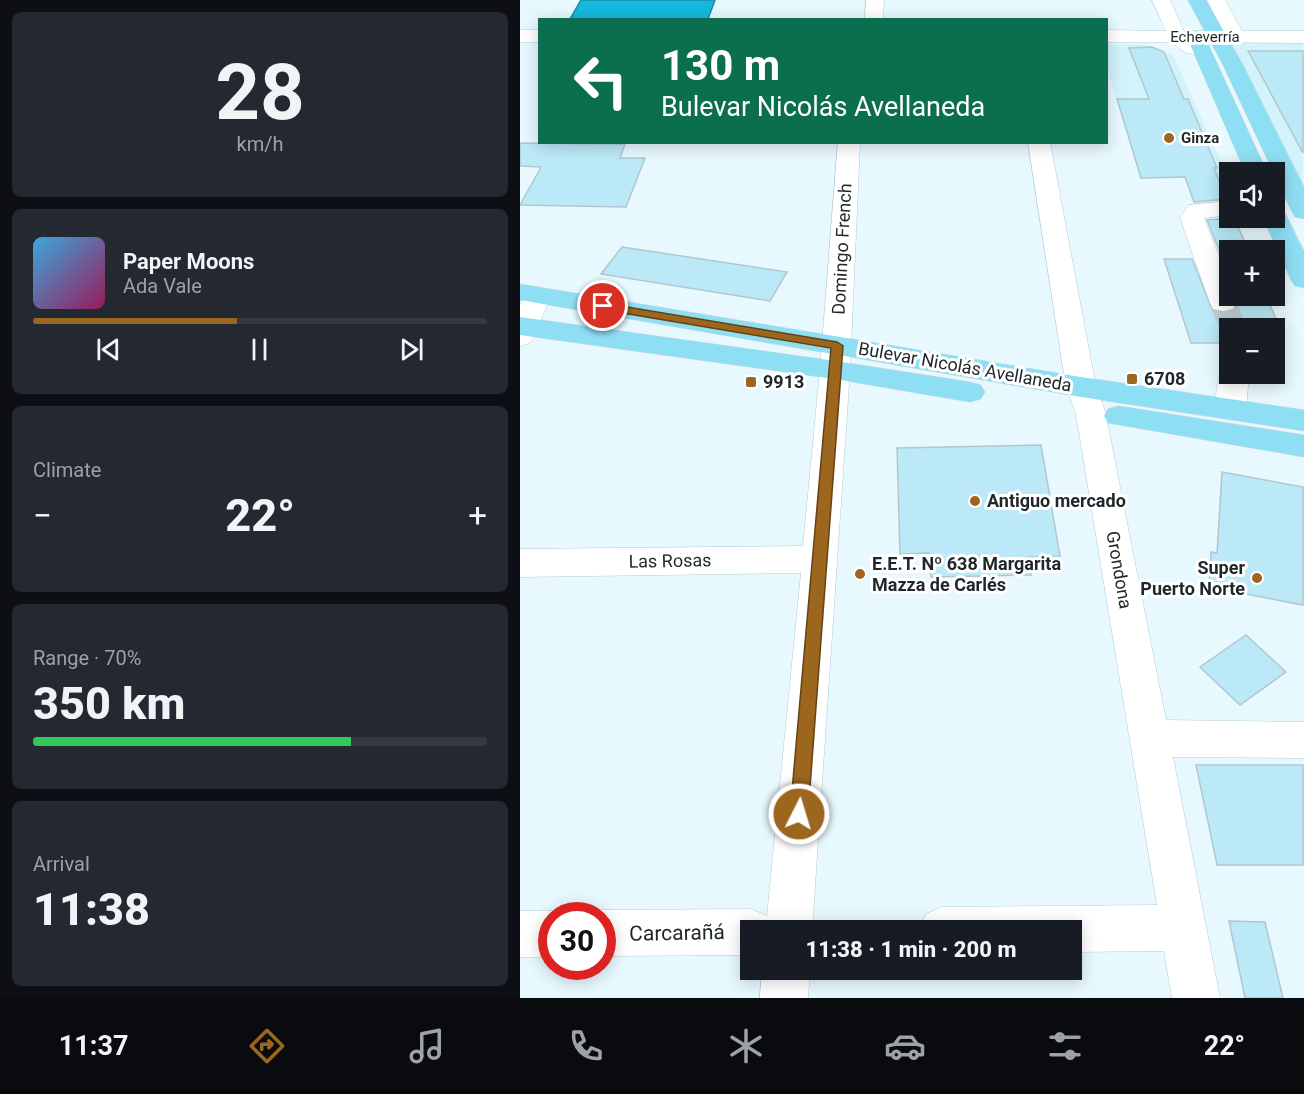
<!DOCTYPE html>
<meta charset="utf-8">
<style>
body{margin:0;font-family:Roboto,sans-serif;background:#242831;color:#f1f3f6;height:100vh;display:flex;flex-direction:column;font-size:22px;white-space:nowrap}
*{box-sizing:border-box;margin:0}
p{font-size:20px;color:#9ea1a6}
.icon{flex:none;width:33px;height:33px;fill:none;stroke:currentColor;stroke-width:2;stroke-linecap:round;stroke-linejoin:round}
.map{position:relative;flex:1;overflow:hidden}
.details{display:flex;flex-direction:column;gap:12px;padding:12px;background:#0d0f14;width:520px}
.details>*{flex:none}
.top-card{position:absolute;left:18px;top:18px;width:570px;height:126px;border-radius:0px;box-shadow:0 3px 15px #0003;background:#0b6e4f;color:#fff;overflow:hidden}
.fabs{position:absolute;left:699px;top:162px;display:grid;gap:12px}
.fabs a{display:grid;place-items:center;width:66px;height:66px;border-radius:0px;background:#171b24;box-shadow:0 3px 15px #0003;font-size:30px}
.speed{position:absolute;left:18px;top:902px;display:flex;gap:12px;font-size:30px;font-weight:700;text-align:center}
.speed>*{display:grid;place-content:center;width:78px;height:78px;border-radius:50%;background:#171b24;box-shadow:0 3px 15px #0003;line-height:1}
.speed .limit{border:9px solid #d22;background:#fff;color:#111}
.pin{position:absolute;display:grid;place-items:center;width:51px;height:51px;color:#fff;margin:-26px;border:3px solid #fff;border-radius:50%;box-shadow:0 2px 6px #0007}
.me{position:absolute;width:66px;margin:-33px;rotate:5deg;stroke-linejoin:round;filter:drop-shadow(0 0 4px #0008)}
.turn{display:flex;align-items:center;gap:21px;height:126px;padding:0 24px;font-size:27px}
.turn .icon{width:78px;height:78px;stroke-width:2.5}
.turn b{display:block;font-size:42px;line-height:51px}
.big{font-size:45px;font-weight:800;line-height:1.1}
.details .card{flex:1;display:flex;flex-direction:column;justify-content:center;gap:9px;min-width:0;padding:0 21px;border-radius:9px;background:#242831}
.details .dial{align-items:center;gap:0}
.dial b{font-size:78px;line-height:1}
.song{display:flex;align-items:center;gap:18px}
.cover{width:72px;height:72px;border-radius:9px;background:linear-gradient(135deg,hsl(200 70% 55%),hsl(330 70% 35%))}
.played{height:6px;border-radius:3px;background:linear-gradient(90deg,#9c661f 45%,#363941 45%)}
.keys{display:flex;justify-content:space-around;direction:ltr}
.heat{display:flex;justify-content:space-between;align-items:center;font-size:33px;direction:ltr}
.charge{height:9px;border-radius:4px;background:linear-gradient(90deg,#34c759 70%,#363941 0)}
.trip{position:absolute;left:220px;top:920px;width:342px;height:60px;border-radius:0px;background:#171b24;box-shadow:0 3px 15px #0003;font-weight:800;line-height:60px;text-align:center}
.menu{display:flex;height:96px;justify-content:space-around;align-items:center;background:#090b0e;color:#9ea1a6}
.menu .icon{width:42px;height:42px}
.menu .selected{color:#9c661f}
.menu b{font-size:27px;color:#f1f3f6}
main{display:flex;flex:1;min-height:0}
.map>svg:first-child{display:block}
.built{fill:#d2f2fc}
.water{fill:#15b9dd;stroke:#188da7;stroke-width:1.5}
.building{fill:#bbe9f7;stroke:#b1c7ce;stroke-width:1.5}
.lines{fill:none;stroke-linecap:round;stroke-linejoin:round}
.minor-tunnel{stroke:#bfcfd4;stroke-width:26;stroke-dasharray:26 13;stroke-linecap:butt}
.minor-casing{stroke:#b5cbd2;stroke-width:1}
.major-casing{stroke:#d7d8d9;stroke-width:1}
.minor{fill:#fff;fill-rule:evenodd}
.major{fill:#8fdff4;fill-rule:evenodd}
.route{fill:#9c661f;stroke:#654214;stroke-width:1.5}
.poi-dot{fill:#9c661f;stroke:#fff;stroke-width:2}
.labels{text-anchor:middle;stroke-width:6;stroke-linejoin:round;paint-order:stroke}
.far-street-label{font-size:15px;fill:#1f272a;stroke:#fff}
.far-poi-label{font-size:15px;font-weight:bold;fill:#1f272a;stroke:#fff;text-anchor:start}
.street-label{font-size:18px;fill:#1f272a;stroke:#fff}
.poi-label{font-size:18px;font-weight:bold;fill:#1f272a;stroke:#fff;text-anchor:start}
.near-street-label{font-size:21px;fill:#1f272a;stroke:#fff}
</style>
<main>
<section class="details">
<div class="card dial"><b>28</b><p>km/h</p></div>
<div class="card">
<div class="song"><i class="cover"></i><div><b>Paper Moons</b><p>Ada Vale</p></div></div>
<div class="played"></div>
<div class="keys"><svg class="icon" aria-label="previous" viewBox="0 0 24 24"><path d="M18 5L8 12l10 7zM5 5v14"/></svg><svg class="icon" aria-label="pause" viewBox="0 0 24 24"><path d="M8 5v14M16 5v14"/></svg><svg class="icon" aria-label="next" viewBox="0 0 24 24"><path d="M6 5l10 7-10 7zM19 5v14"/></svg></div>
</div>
<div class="card"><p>Climate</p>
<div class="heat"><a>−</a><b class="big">22°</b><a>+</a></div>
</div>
<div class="card"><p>Range · 70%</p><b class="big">350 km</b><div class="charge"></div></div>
<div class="card"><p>Arrival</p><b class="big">11:38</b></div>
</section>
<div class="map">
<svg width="784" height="998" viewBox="0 0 784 998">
<rect width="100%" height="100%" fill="#e7f9ff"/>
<path class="built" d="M696,37H783V212Z
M625,44L653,55L708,177L621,178L587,67L586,45Z"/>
<path class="water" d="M61,0H195L188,19H50Z"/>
<path class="building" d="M632,47L644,52L664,99H668L697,168H694L706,199L674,202L665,177L621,178L597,99H629L609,48Z
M728,51H783V153Z
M0,143L105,144L100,158H125L106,207L0,205L21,167L0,166Z
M714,218L727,247H710V277L687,220Z
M102,247L267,272L250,301L81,274Z
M644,259H672L693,311L703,313L713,311L718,304L716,296H746L760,328H700L706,343H671Z
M521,445L540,556L508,557L511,575L411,577L409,553L380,554L377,448Z
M702,472L783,487V605L689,587L691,552L697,553Z
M726,635L766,672L720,705L680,667Z
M676,765H783V865H697Z
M709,921L745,922L763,998H725Z"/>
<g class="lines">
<path class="minor-tunnel" d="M703,303L713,328"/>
<defs>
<path id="minor" d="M346,0H364L363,20H345Z
M632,0H650L664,31H703L687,0H705L722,31H784V43L675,42L681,49L678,53C666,56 661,50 652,42H586V30L646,31Z
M0,30H20V42H0Z
M318,142H340L330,370L292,930H231V955L82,956V915H69L82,910L231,909L247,916L281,573L0,577V549L283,546L300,370Z
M508,142H530L576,387L585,411L646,720L784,722V758L653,757L700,998H652L644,951L552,952V930H399L406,914L422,907L637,905L559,432L555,411L546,387Z
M710,201V215L684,218L710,285V296H714L716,303L713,309L703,311L693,309L690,303L660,218L669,205Z
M18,287L27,289L31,295L14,337L10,343L0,346V305L9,289Z
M710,366V374H729L726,410L722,417L711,420L700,417C693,405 696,379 704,367Z
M0,911H32L42,915H32V957H0Z
M242,969H290L288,998H240Z"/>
<path id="major" d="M668,0H686L723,65L784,187V219L775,217L772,212L703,65Z
M676,31L683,33L685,37L747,172H725L667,37L669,33Z
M754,208L763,210L766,215L784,251V288L775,286L771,280L743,218H754Z
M0,284L561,377L784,410V431L561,397L0,300Z
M0,317L315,361L450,382L461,385L465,392L461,399L450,402L315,379L0,335Z
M599,406L784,435V457L588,423L584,416L588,409Z"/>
</defs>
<use href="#minor" class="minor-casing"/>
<use href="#major" class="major-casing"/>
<use href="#minor" class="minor"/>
<use href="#major" class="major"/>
</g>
<path class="route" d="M83,303L317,342L323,346L288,814L285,820L279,823L272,820L270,814L311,348L79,309L78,306Z"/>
<g class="poi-dot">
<circle cx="649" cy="138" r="6"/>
<rect x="606" y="373" width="12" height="12" rx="3"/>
<rect x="225" y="376" width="12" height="12" rx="3"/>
<circle cx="455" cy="501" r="6"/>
<circle cx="340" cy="574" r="6"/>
<circle cx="737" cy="578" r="6"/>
</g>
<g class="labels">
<g class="far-street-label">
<text x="685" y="42">Echeverría</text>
</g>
<g class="far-poi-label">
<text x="661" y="143">Ginza</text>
</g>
<g class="street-label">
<text transform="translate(322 249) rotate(-87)" y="6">Domingo French</text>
<text transform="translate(445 367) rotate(10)" y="6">Bulevar Nicolás Avellaneda</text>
<text transform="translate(150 561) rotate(-1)" y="6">Las Rosas</text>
<text transform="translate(599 570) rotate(80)" y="6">Grondona</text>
</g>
<g class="poi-label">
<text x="624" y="385">6708</text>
<text x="243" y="388">9913</text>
<text x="467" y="507">Antiguo mercado</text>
<text x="352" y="570">E.E.T. Nº 638 Margarita<tspan x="352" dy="21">Mazza de Carlés</tspan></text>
<text x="725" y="574" text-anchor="end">Super<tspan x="725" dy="21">Puerto Norte</tspan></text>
</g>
<g class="near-street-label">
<text transform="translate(157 933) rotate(-1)" y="7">Carcarañá</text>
</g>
</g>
</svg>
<div class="fabs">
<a><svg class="icon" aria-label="sound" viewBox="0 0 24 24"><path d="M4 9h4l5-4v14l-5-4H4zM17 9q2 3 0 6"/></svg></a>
<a>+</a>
<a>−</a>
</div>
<div class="speed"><div class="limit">30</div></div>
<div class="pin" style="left:83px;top:306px;background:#d93025"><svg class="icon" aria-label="arrive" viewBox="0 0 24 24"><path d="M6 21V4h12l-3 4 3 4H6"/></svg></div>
<svg class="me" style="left:279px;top:814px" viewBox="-20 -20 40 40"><circle r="17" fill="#9c661f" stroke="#fff" stroke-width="3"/><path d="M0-11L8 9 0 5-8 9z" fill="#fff"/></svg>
<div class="trip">11:38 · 1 min · 200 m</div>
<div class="top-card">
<div class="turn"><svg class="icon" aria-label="left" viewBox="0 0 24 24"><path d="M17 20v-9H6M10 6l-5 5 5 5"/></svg><div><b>130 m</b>Bulevar Nicolás Avellaneda</div></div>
</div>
</div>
</main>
<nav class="menu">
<b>11:37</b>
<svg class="icon selected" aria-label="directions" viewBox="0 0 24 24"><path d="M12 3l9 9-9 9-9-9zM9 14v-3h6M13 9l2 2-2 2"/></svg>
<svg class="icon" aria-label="music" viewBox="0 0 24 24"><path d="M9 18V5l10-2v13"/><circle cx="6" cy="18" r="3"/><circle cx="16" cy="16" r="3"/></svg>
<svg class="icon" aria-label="phone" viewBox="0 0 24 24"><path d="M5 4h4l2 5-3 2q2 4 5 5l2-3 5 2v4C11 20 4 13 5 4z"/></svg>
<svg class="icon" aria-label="climate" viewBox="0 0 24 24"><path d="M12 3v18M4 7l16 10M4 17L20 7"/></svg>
<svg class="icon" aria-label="car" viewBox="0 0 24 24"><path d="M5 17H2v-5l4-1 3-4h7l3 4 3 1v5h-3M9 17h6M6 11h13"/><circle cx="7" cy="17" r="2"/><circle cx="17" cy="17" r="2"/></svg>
<svg class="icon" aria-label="filters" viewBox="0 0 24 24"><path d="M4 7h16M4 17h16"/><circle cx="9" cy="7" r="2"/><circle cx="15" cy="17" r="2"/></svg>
<b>22°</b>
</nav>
